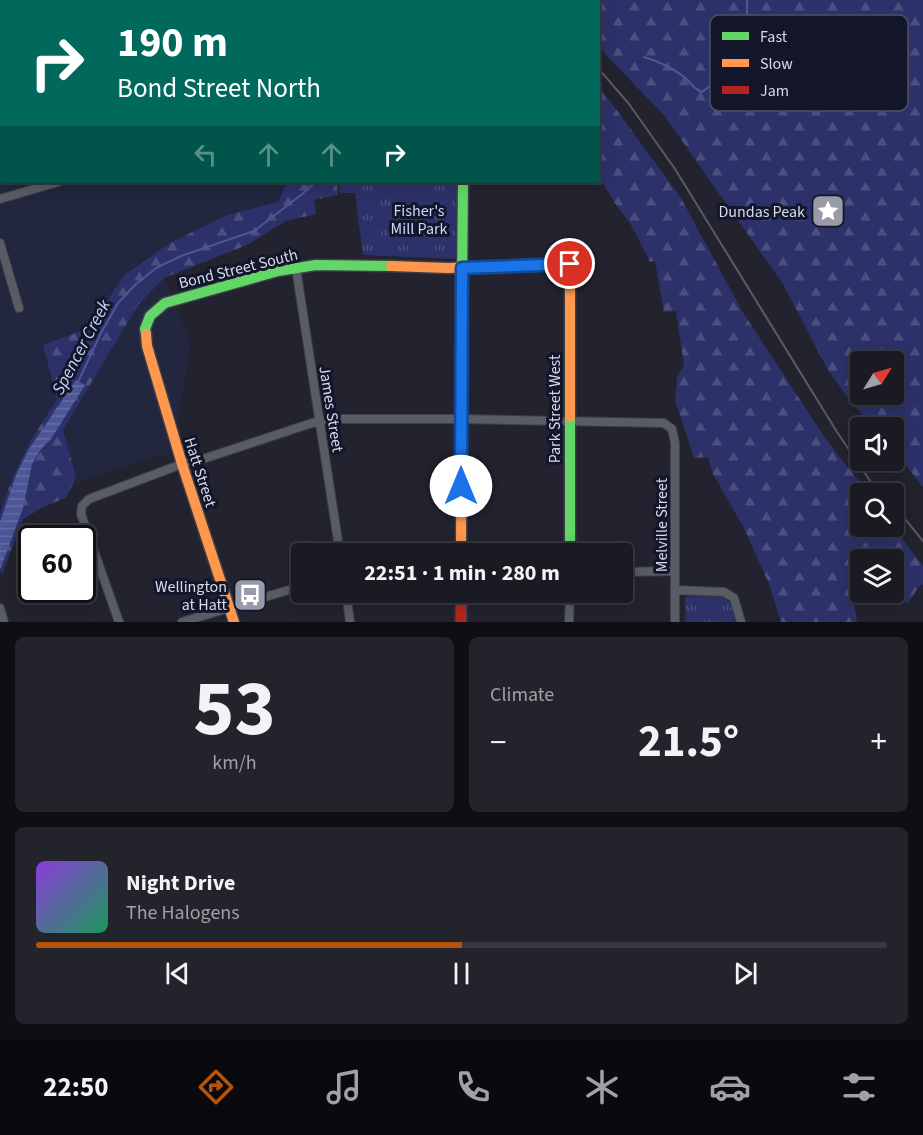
<!DOCTYPE html>
<meta charset="utf-8">
<style>
body{margin:0;font-family:"Source Sans 3",sans-serif;background:#23232b;color:#f1f3f6;height:100vh;display:flex;flex-direction:column;font-size:22px;white-space:nowrap}
*{box-sizing:border-box;margin:0}
p{font-size:20px;color:#9fa1a6}
.icon{flex:none;width:33px;height:33px;fill:none;stroke:currentColor;stroke-width:2;stroke-linecap:round;stroke-linejoin:round}
.map{position:relative;height:622px;overflow:hidden}
.details{display:flex;flex-direction:column;gap:15px;padding:15px;background:#0e0e13;flex:1}
.details>*{flex:none}
.guide{position:absolute;left:0px;top:0px;width:600px;height:183px;box-shadow:0 3px 15px #0003,0 0 0 2px #383841;background:#00695c;color:#fff;overflow:hidden}
.needle{width:39px;rotate:53deg}
.controls{position:absolute;left:850px;top:351px;display:grid;gap:12px}
.controls a{display:grid;place-items:center;width:54px;height:54px;border-radius:6px;background:#1a1a23;box-shadow:0 3px 15px #0003,0 0 0 2px #383841;font-size:30px}
.speed{position:absolute;left:18px;top:525px;display:flex;gap:12px;font-size:30px;font-weight:700;text-align:center}
.speed>*{display:grid;place-content:center;width:78px;height:78px;border-radius:50%;background:#1a1a23;box-shadow:0 3px 15px #0003,0 0 0 2px #383841;line-height:1}
.speed .limit{border:3px solid #111;border-radius:9px;background:#fff;color:#111}
.pin{position:absolute;display:grid;place-items:center;width:51px;height:51px;color:#fff;margin:-26px;border:3px solid #fff;border-radius:50%;box-shadow:0 2px 6px #0007}
.me{position:absolute;width:66px;margin:-33px;rotate:0deg;stroke-linejoin:round;filter:drop-shadow(0 0 4px #0008)}
.turn{display:flex;align-items:center;gap:21px;height:126px;padding:0 18px;font-size:27px}
.turn .icon{width:78px;height:78px;stroke-width:2.5}
.turn b{display:block;font-size:42px;line-height:51px}
.lanes{display:flex;align-items:center;height:57px;padding:0 18px;background:#0003;justify-content:center;gap:30px;direction:ltr}
.lanes .off{opacity:.35}
.big{font-size:45px;font-weight:700;line-height:1.1}
.details .tile{flex:1;display:flex;flex-direction:column;justify-content:center;gap:9px;min-width:0;padding:0 21px;border-radius:9px;background:#23232b}
.details .dial{align-items:center;gap:0}
.dial b{font-size:78px;line-height:1}
.song{display:flex;align-items:center;gap:18px}
.cover{width:72px;height:72px;border-radius:9px;background:linear-gradient(135deg,hsl(270 70% 55%),hsl(150 70% 35%))}
.played{height:6px;border-radius:3px;background:linear-gradient(90deg,#b45309 50%,#383841 50%)}
.keys{display:flex;justify-content:space-around;direction:ltr}
.heat{display:flex;justify-content:space-between;align-items:center;font-size:33px;direction:ltr}
.details .tiles{flex:1;display:grid;gap:15px;grid-template-columns:1fr 1fr}
.tile:last-child{grid-column:span 2}
.trip{position:absolute;left:291px;top:543px;width:342px;height:60px;border-radius:6px;background:#1a1a23;box-shadow:0 3px 15px #0003,0 0 0 2px #383841;font-weight:700;line-height:60px;text-align:center}
.menu{display:flex;height:96px;justify-content:space-around;align-items:center;background:#0a0a0e;color:#9fa1a6}
.menu .icon{width:42px;height:42px}
.menu .selected{color:#b45309}
.menu b{font-size:27px;color:#f1f3f6}
.map>svg:first-child{display:block}
.built{fill:#22263f}
.forest{fill:url(#forest-firs);fill-rule:evenodd}
.park{fill:url(#park-tufts)}
.pitch{fill:#2c3269}
.water{fill:url(#water-rules)}
.lines{fill:none;stroke-linecap:round;stroke-linejoin:round}
.stream{stroke:#4d5696;stroke-width:2}
.street-casing{stroke:#3d3f49;stroke-width:10}
.fast-casing{stroke:#3d3f49;stroke-width:13}
.slow-casing{stroke:#3d3f49;stroke-width:13}
.jam-casing{stroke:#3d3f49;stroke-width:13}
.street{stroke:#5a5c65;stroke-width:8}
.fast{stroke:#63d668;stroke-width:10}
.slow{stroke:#ff974d;stroke-width:10}
.jam{stroke:#b3261e;stroke-width:10}
.rail{stroke:#595b64;stroke-width:2}
.route-casing{stroke:#114b97;stroke-width:15}
.route{stroke:#1a73e8;stroke-width:10}
.labels{text-anchor:middle;stroke-width:6;stroke-linejoin:round;paint-order:stroke}
.park-label{font-size:16px;fill:#ccd5fd;stroke:#13162a}
.poi-label{font-size:16px;fill:#d7dae9;stroke:#13162a;text-anchor:end}
.street-label{font-size:16px;fill:#d7dae9;stroke:#13162a}
.water-label{font-size:18px;font-style:italic;fill:#c7d0f8;stroke:#13162a}
.key{fill:#13162a;stroke:#4e5163;stroke-width:1.5}
.key-label{font-size:16px;fill:#d7dae9}
</style>
<div class="map">
<svg width="923" height="622" viewBox="0 0 923 622">
<defs>
<pattern id="forest-firs" width="22" height="20" patternUnits="userSpaceOnUse" patternTransform="scale(1.5)"><rect width="22" height="20" fill="#2c3269"/><path d="M5 1l3.5 6h-7zM16 11l3.5 6h-7z" fill="#4a4f7e"/></pattern>
<pattern id="park-tufts" width="24" height="20" patternUnits="userSpaceOnUse" patternTransform="scale(1.5)"><rect width="24" height="20" fill="#2c3269"/><path d="M3 7l-1-3M5 7V3M7 7l1-3M15 17l-1-3M17 17v-4M19 17l1-3" fill="none" stroke="#4a4f7e"/></pattern>
<pattern id="water-rules" width="6" height="5" patternUnits="userSpaceOnUse" patternTransform="scale(1.5)"><rect width="6" height="5" fill="#4d5696"/><path d="M0 2.5h6" fill="none" stroke="#666ea5"/></pattern>
</defs>
<rect width="100%" height="100%" fill="#22232f"/>
<path class="built" d="M0,0H40L41,1L2,2V182H290L286,184L278,202L227,215L170,243L141,262L124,275L89,328L43,345L57,399L31,440L13,476L0,513Z
M164,278L191,345L173,449L167,454L73,483L76,477L63,431L137,305Z"/>
<path class="forest" d="M40,0H503L505,1L41,2Z
M567,0H923V487L894,450V428L874,427L851,402L828,370L783,284L663,114L605,54L599,45L598,2H568ZM861,362H894V394H861Z
M599,86L681,198L742,311L825,438L868,493L861,494V526L893,527L923,566V585L921,584L908,603L853,597L857,622H781L769,584L744,528L713,474L708,457L694,458L675,400L677,377L684,365L676,311L664,312L655,261L650,262L630,223L614,202L599,176ZM861,560H894V592H861Z
M290,182H337L338,195L314,200L316,214L286,221L247,245L164,278L138,305L63,430L76,477L66,498L43,507L23,519L2,575L0,570V513L13,476L31,440L57,399L43,345L89,328L124,275L170,243L227,215L278,202L286,184Z"/>
<path class="park" d="M338,182H457V259L363,255L355,193H340Z
M690,596L724,597L732,605L735,622H685V599L686,597Z"/>
<path class="pitch" d="M390,182H434V222L390,221Z"/>
<path class="water" d="M76,380L85,385L51,439L41,449L32,464L23,508L0,570V522L16,475L29,449Z"/>
<g class="lines">
<path class="stream" d="M644,57C657,61 672,68 683,76C690,81 693,89 702,92C726,76 725,68 717,42L722,33L747,23V0
M78,382L101,333L118,303L135,285L156,268L181,256L254,231L301,195L316,182"/>
<defs>
<path id="street" d="M213,2L224,0
M0,43H2
M0,199L58,182
M0,243L19,308
M296,268L340,554
M622,572L674,571
M675,590L724,592L734,598L741,622
M346,592L350,622
M0,608L4,622
M119,622L81,514L82,506L89,499L182,464L206,458L312,423L332,419H461L664,423L672,429L675,443V622
M182,622L302,586
M569,622L570,592"/>
<path id="fast" d="M462,286L463,182
M146,334L145,329L150,316L165,303L278,271L316,265L391,266
M570,417V554"/>
<path id="slow" d="M390,0L392,2
M391,266L448,268L570,264V417
M146,334L147,346L182,464L234,622
M461,554L462,286"/>
<path id="jam" d="M461,592V622"/>
</defs>
<use href="#street" class="street-casing"/>
<use href="#fast" class="fast-casing"/>
<use href="#slow" class="slow-casing"/>
<use href="#jam" class="jam-casing"/>
<use href="#street" class="street"/>
<use href="#fast" class="fast"/>
<use href="#slow" class="slow"/>
<use href="#jam" class="jam"/>
<path class="rail" d="M535,0L537,2
M598,68L629,104L675,169L837,432L879,494
M894,505L923,541"/>
</g>
<g class="lines">
<defs>
<path id="route" d="M461,486L462,268L570,264"/>
</defs>
<use href="#route" class="route-casing"/>
<use href="#route" class="route"/>
</g>
<defs>
<symbol id="sight-square" viewBox="-11 -11 22 22"><rect x="-9" y="-9" width="18" height="18" rx="4" fill="#989aa8" stroke="#13162a"/><path d="M0-6L1.8-2.2L6-1.7L2.9 1.2L3.7 5.4L0 3.3L-3.7 5.4L-2.9 1.2L-6-1.7L-1.8-2.2Z" fill="#fff"/></symbol>
<symbol id="bus-square" viewBox="-11 -11 22 22"><rect x="-9" y="-9" width="18" height="18" rx="4" fill="#989aa8" stroke="#13162a"/><path d="M-5-6H5V4H4V6H2V4H-2V6H-4V4H-5ZM-3.5-4V0h7V-4ZM-3.5 1.2v1.5H-2V1.2ZM2 1.2v1.5H3.5V1.2Z" fill="#fff"/></symbol>
</defs>
<g fill-rule="evenodd">
<use href="#sight-square" x="809" y="192" width="38" height="38"/>
<use href="#bus-square" x="231" y="576" width="38" height="38"/>
</g>
<g class="labels">
<g class="park-label">
<text x="419" y="216">Fisher's<tspan x="419" dy="18">Mill Park</tspan></text>
</g>
<g class="poi-label">
<text x="805" y="217">Dundas Peak</text>
<text x="227" y="592">Wellington<tspan x="227" dy="18">at Hatt</tspan></text>
</g>
<g class="street-label">
<text transform="translate(238 268) rotate(-14)" y="6">Bond Street South</text>
<text transform="translate(332 409) rotate(81)" y="6">James Street</text>
<text transform="translate(554 409) rotate(-90)" y="6">Park Street West</text>
<text transform="translate(201 472) rotate(72)" y="6">Hatt Street</text>
<text transform="translate(661 525) rotate(-90)" y="6">Melville Street</text>
</g>
<g class="water-label">
<text transform="translate(81 347) rotate(-62)" y="6">Spencer Creek</text>
</g>
</g>
<rect x="710" y="15" width="198" height="96" rx="9" class="key"/>
<rect x="722" y="32" width="27" height="8" fill="#63d668"/>
<rect x="722" y="59" width="27" height="8" fill="#ff974d"/>
<rect x="722" y="86" width="27" height="8" fill="#b3261e"/>
<g class="key-label">
<text x="760" y="42">Fast</text>
<text x="760" y="69">Slow</text>
<text x="760" y="96">Jam</text>
</g>
</svg>
<div class="controls">
<a><svg class="needle" viewBox="-14 -14 28 28"><path d="M0-13l5 13h-10z" fill="#e53935"/><path d="M0 13l5-13h-10z" fill="#9fa1a6"/></svg></a>
<a><svg class="icon" aria-label="sound" viewBox="0 0 24 24"><path d="M4 9h4l5-4v14l-5-4H4zM17 9q2 3 0 6"/></svg></a>
<a><svg class="icon" aria-label="search" viewBox="0 0 24 24"><circle cx="10" cy="10" r="6"/><path d="M15 15l6 6"/></svg></a>
<a><svg class="icon" aria-label="layers" viewBox="0 0 24 24"><path d="M12 4l9 5-9 5-9-5zM3 14l9 5 9-5"/></svg></a>
</div>
<div class="speed"><div class="limit">60</div></div>
<div class="pin" style="left:570px;top:264px;background:#d93025"><svg class="icon" aria-label="arrive" viewBox="0 0 24 24"><path d="M6 21V4h12l-3 4 3 4H6"/></svg></div>
<svg class="me" style="left:461px;top:486px" viewBox="-20 -20 40 40"><circle r="19" fill="#fff"/><path d="M0-13L10 11 0 6-10 11z" fill="#1a73e8"/></svg>
<div class="trip">22:51 · 1 min · 280 m</div>
<div class="guide">
<div class="turn"><svg class="icon" aria-label="right" viewBox="0 0 24 24"><path d="M7 20v-9h11M14 6l5 5-5 5"/></svg><div><b>190 m</b>Bond Street North</div></div>
<div class="lanes"><svg class="icon off" aria-label="left" viewBox="0 0 24 24"><path d="M17 20v-9H6M10 6l-5 5 5 5"/></svg><svg class="icon off" aria-label="ahead" viewBox="0 0 24 24"><path d="M12 20V5M6 11l6-6 6 6"/></svg><svg class="icon off" aria-label="ahead" viewBox="0 0 24 24"><path d="M12 20V5M6 11l6-6 6 6"/></svg><svg class="icon" aria-label="right" viewBox="0 0 24 24"><path d="M7 20v-9h11M14 6l5 5-5 5"/></svg></div>
</div>
</div>
<section class="details">
<div class="tiles">
<div class="tile dial"><b>53</b><p>km/h</p></div>
<div class="tile"><p>Climate</p>
<div class="heat"><a>−</a><b class="big">21.5°</b><a>+</a></div>
</div>
<div class="tile">
<div class="song"><i class="cover"></i><div><b>Night Drive</b><p>The Halogens</p></div></div>
<div class="played"></div>
<div class="keys"><svg class="icon" aria-label="previous" viewBox="0 0 24 24"><path d="M18 5L8 12l10 7zM5 5v14"/></svg><svg class="icon" aria-label="pause" viewBox="0 0 24 24"><path d="M8 5v14M16 5v14"/></svg><svg class="icon" aria-label="next" viewBox="0 0 24 24"><path d="M6 5l10 7-10 7zM19 5v14"/></svg></div>
</div>
</div>
</section>
<nav class="menu">
<b>22:50</b>
<svg class="icon selected" aria-label="directions" viewBox="0 0 24 24"><path d="M12 3l9 9-9 9-9-9zM9 14v-3h6M13 9l2 2-2 2"/></svg>
<svg class="icon" aria-label="music" viewBox="0 0 24 24"><path d="M9 18V5l10-2v13"/><circle cx="6" cy="18" r="3"/><circle cx="16" cy="16" r="3"/></svg>
<svg class="icon" aria-label="phone" viewBox="0 0 24 24"><path d="M5 4h4l2 5-3 2q2 4 5 5l2-3 5 2v4C11 20 4 13 5 4z"/></svg>
<svg class="icon" aria-label="climate" viewBox="0 0 24 24"><path d="M12 3v18M4 7l16 10M4 17L20 7"/></svg>
<svg class="icon" aria-label="car" viewBox="0 0 24 24"><path d="M5 17H2v-5l4-1 3-4h7l3 4 3 1v5h-3M9 17h6M6 11h13"/><circle cx="7" cy="17" r="2"/><circle cx="17" cy="17" r="2"/></svg>
<svg class="icon" aria-label="filters" viewBox="0 0 24 24"><path d="M4 7h16M4 17h16"/><circle cx="9" cy="7" r="2"/><circle cx="15" cy="17" r="2"/></svg>
</nav>
